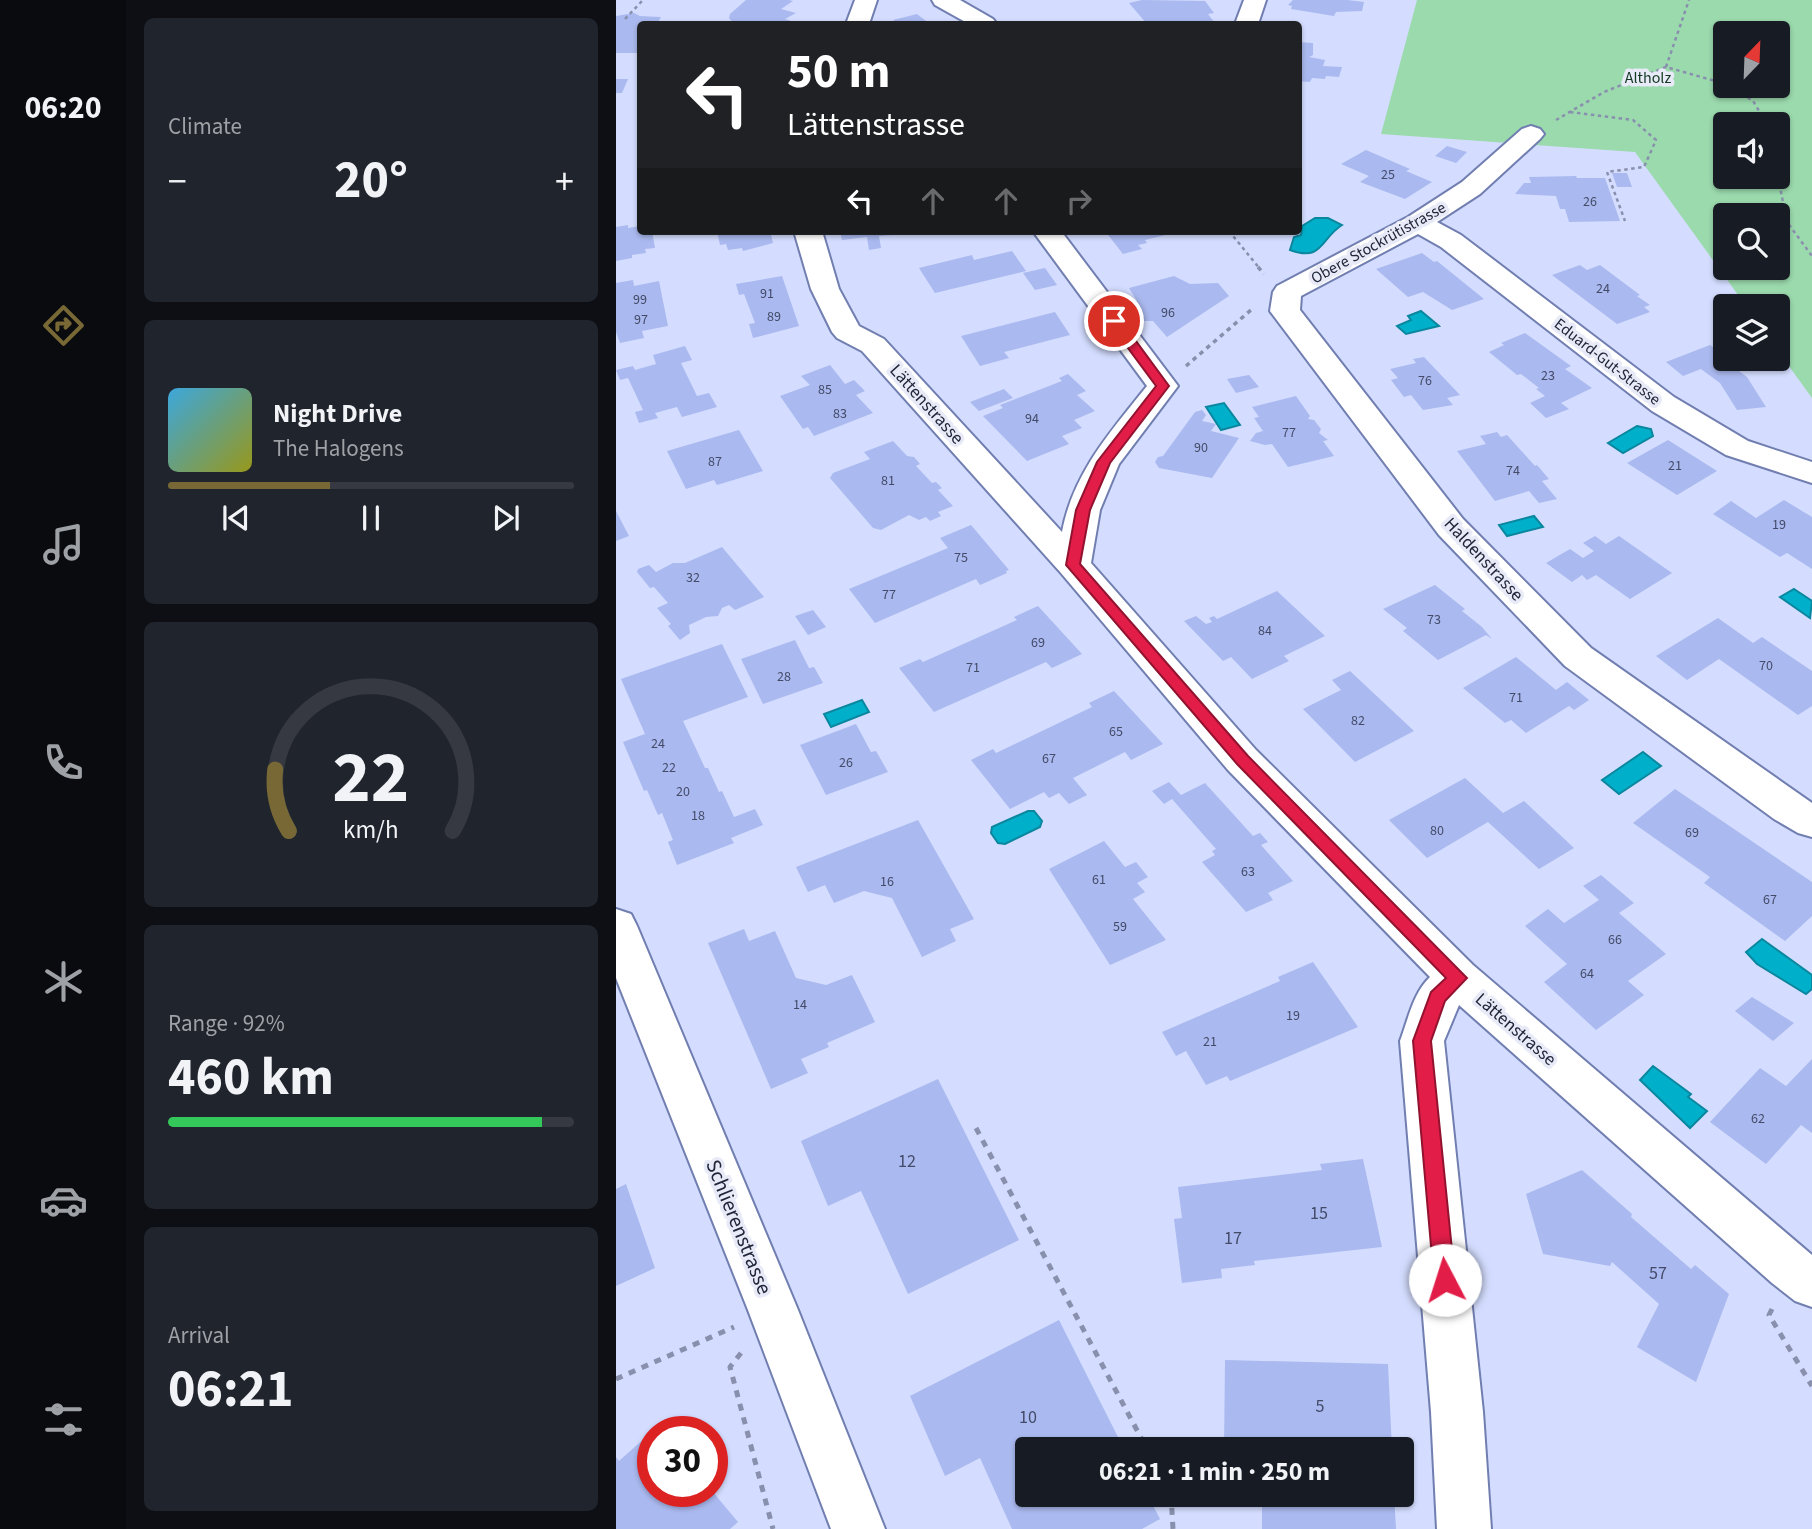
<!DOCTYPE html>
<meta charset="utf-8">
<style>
body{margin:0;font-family:"Source Sans 3",sans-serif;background:#20242c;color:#f1f3f6;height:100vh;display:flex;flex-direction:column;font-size:26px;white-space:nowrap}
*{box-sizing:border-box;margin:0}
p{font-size:23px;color:#9ea1a6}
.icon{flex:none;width:38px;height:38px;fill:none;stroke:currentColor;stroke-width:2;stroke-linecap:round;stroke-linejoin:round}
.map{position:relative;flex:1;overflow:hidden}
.panel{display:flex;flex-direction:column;gap:18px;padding:18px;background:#0d0f14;width:490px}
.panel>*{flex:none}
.top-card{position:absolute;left:21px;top:21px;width:665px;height:214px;border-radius:7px;box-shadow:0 2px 5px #0004;background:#202124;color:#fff;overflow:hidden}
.needle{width:46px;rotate:23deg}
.controls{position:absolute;left:1097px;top:21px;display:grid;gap:14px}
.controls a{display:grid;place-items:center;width:77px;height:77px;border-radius:7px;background:#171b24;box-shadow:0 2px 5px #0004;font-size:35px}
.speed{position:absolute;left:21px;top:1416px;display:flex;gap:14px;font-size:35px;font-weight:700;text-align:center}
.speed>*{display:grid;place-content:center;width:91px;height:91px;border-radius:50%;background:#171b24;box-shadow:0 2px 5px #0004;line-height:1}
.speed .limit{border:10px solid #d22;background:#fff;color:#111}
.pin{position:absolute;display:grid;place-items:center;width:60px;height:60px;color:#fff;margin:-30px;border:4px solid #fff;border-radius:50%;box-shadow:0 2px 7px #0007}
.me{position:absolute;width:77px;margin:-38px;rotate:355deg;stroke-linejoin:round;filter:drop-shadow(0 0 5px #0008)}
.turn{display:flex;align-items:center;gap:24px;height:147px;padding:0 35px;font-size:32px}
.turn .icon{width:91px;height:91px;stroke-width:2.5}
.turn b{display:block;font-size:49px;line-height:60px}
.lanes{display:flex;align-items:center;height:66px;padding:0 35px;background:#0003;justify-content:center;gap:35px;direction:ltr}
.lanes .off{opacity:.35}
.big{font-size:52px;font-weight:700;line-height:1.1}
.panel .card{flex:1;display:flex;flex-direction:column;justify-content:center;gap:10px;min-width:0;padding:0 24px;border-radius:10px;background:#20242c}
.panel .dial{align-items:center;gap:0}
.dial svg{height:182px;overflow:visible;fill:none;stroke:#363941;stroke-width:7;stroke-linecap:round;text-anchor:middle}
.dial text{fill:#f1f3f6;stroke:none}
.song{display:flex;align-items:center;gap:21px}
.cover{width:84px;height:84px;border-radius:10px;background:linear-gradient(135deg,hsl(200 70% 55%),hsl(60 70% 35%))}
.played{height:7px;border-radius:4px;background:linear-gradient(90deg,#776835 40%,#363941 40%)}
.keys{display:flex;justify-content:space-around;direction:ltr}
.heat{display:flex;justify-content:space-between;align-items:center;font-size:38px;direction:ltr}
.charge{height:10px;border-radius:5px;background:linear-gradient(90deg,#34c759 92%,#363941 0)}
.trip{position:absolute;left:399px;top:1437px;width:399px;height:70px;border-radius:7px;background:#171b24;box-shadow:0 2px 5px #0004;font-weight:700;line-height:70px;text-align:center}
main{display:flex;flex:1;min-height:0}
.tabs{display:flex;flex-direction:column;width:126px;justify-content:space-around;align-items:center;background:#090b0e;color:#9ea1a6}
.tabs .icon{width:49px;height:49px}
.tabs .current{color:#776835}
.tabs b{font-size:32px;color:#f1f3f6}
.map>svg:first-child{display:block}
.green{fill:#9bdaad;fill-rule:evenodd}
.water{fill:#00b0ca;stroke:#0a879f;stroke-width:2}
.building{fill:#aab9ef}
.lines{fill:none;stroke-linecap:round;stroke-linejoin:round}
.minor-casing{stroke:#717eb0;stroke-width:4}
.path-far2{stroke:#8990ad;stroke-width:2.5;stroke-dasharray:3.5 3.5;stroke-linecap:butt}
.path-far1{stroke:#8990ad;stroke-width:3.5;stroke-dasharray:4.5 4.5;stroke-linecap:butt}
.path{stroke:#8990ad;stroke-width:5;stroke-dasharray:7 7;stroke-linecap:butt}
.minor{fill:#fff;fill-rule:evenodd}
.route{fill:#e11d48;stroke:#92132f;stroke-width:2}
.labels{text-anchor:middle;stroke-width:7;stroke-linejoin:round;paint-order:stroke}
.number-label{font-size:14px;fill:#434b68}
.far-park-label{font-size:16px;fill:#133921;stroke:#e8ebf7}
.far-street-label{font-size:16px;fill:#21263b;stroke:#e8ebf7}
.street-label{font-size:18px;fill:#21263b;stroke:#e8ebf7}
.near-number-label{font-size:18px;fill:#434b68}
.near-street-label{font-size:21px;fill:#21263b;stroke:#e8ebf7}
</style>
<main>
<nav class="tabs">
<b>06:20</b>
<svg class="icon current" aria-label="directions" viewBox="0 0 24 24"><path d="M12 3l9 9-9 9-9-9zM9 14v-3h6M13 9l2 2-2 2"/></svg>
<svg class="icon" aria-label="music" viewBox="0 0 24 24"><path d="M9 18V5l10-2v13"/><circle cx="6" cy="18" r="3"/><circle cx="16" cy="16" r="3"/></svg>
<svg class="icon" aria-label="phone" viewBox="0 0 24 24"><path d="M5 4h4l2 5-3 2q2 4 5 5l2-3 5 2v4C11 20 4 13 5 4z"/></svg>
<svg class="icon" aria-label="climate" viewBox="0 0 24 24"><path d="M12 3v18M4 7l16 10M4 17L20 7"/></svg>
<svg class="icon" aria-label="car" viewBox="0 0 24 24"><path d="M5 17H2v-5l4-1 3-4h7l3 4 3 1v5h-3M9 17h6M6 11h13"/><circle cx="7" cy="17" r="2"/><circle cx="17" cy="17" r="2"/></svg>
<svg class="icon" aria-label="filters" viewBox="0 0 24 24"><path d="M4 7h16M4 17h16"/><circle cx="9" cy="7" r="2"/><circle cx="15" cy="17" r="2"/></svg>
</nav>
<section class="panel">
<div class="card"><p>Climate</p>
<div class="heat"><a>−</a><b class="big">20°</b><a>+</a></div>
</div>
<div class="card">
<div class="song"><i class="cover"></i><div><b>Night Drive</b><p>The Halogens</p></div></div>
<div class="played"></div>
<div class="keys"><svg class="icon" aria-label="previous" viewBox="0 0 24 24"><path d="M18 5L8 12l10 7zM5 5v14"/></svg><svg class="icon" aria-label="pause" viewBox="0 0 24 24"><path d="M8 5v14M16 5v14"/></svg><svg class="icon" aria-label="next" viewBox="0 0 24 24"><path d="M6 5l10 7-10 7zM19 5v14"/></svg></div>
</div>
<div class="card dial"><svg viewBox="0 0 100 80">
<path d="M14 69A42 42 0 1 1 86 69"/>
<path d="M14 69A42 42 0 0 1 8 42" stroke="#776835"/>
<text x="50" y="56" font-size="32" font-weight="700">22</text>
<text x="50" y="72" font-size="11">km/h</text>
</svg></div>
<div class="card"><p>Range · 92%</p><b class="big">460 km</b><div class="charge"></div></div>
<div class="card"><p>Arrival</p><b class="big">06:21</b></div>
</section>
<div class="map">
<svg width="1196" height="1529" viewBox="0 0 1196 1529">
<rect width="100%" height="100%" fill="#d4ddff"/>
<path class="green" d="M801,0H1196V398L1162,351V306H1130L1019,152L765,134ZM1110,33H1162V86H1110ZM1110,124H1162V177H1110ZM1110,215H1162V268H1110Z"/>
<path class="water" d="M699,218H712L726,225C704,239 707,262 674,250L678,237L685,235L686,226Z
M805,311L823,326L790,334L781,326L795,320L792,316Z
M608,403L624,425L605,430L590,407Z
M1021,426L1035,429L1037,436L1007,453L992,443Z
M918,516L927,527L891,536L883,525Z
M1178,589L1196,601L1194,618L1164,597Z
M246,700L253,712L215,727L208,714Z
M1027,752L1045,766L1003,794L986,780Z
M412,811H418L426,821L424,827L389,844L382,843L375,833L376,827Z
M1146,939L1196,975V989L1190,994L1141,964L1130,952Z
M1037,1066L1075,1094L1072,1097L1091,1111L1074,1128L1024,1080Z"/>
<path class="building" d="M130,0H173L177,1L165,9L180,13L169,19L175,21L169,24H118L113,18L114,14Z
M526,0L589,1L598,13L592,14L598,22L531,24L513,3Z
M677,0H731L748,2L746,11L720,12L718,16L675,9L676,6L672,5Z
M18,13L24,16L45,17L41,24H24V53H0V16Z
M301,14L314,24H274L280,22L277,20Z
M682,42L697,43V55L693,57L709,60L707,66L726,67L723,77L710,76L709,79L696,78L694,82L682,81Z
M0,79H12L6,93H0Z
M831,146L851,152L840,163L819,156Z
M750,150L794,169L790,171L816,182L789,199L744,182L753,176L725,164Z
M996,173H1011L1016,187H1001Z
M960,176L961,178H989L1004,221L953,222L949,209H944L940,196L899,194L908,183H915L913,177Z
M12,225V228L24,226V231H36L39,248L29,249L30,253L16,255V258L0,261V227Z
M101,231H154L157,243L127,251L126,248L112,250L110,244L104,245Z
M224,231H275L276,235L263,236L265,248L253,250L251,237L226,240Z
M489,231H561L562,232L529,240L531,243L522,245L526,249L507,254Z
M396,251L410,271L319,293L303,268L356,255L358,260Z
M806,253L818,262L821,261L868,299L836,310L807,292L792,297L760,269Z
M964,265L971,270L984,265L1024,295L1021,296L1034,305L1028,307L1034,312L1001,324L936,275Z
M429,268L441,285L419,290L407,273Z
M166,276L183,326L137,338L133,324L139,323L128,294L123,295L120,284Z
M558,276L574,284L602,283L613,296L551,337L537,321H523L510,304L521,301L513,288Z
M17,280L18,286L43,281L52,326L26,331L28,338L4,343L0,332V283Z
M439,312L454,335L388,352L393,358L364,366L345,336Z
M909,333L955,366L949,369L976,388L945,403L953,409L930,418L914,403L929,396L920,389L923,388L905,374L901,375L873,352L888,345L885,343Z
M1094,345L1123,366L1119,368L1131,377L1150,407L1121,410L1104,383L1085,369L1067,376L1050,362Z
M69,346L76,360L65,363L81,396L93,393L101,407L66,417L61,407L39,413L42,418L23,423L19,412L27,410L12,378L4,380L0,370L17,366L19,370L40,364L37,355Z
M808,357L844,395L831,398L837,405L807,410L795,395L788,397L775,380L782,378L774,369L800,363L797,359Z
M214,365L229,384L238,380L249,391L240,395L257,413L198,436L192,427L187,429L164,396L194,385L185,376Z
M452,374L470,391L461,395L479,411L458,420L466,428L446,436L453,444L411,461L367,416L387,408L384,405L446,381L443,378Z
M633,375L643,387L620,393L611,379Z
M388,389L397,398L363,411L354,402Z
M680,396L694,416L692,419L698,420L705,429L703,433L712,440L707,441L718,456L672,467L656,444L649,445L634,441L640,433L647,431L638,418L643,417L636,407Z
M586,410L590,415L586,421L600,424L595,431L623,438L596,478L543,468L539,462L542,457L547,456L579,412Z
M123,430L147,471L101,485L98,480L70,489L51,451Z
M881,432L885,437L891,435L919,466L921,465L933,479L926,481L941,499L923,503L913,491L879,501L841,451L870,444L864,436Z
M1052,440L1101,471L1061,495L1011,463Z
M277,441L291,456L298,457L304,464L300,466L316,483L320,482L326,488L322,490L337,506L322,512L325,516L314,521L310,517L303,520L293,515L265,530L257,528L214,478L217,473L254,459L248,452Z
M1168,500L1196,517V569L1171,553L1164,557L1097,514L1115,501L1140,518Z
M0,511L13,536L0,541Z
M355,525L393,570L390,571L391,573L364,585L360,579L259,623L233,589L332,548L324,538Z
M979,536L990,544L1003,536L1056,573L1014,599L980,575L971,580L966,575L956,582L930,563L954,549L967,558L978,551L967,543Z
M106,547L148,597L119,610L113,605L106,608L102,616L90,617L73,625L74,633L64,640L52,626L55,624L41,608L52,603L38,587L34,588L21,572L22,569L33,565L40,572L57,563H69Z
M819,585L849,609L846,611L866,627L876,639L870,635L822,660L787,631L791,628L767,609Z
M661,591L709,636L668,656L673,661L636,679L615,657L607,661L568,621L580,616L590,624L596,622L593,618L598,616L601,619Z
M422,606L466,654L436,668L430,662L318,712L283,668L304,659L307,662L401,620L398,617Z
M197,610L210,627L192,635L179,616Z
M1102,618L1137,643L1146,637L1196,671V706L1182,715L1103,659L1071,680L1040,656Z
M179,640L193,668L198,667L207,683L147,704L125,659Z
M106,644L132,697L67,721L89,768H92L103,792L106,791L118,817L139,809L147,825L115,838L118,843L61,865L52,842L57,840L46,813L42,815L31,790L28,791L7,742L29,734L5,679Z
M900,657L940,690L951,682L973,700L958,710L953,706L910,733L895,720L889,723L847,688Z
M734,671L798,731L739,762L687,709L725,690L716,680Z
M498,691L547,744L515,760L509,752L457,778L471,795L453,804L443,793L433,798L428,792L394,809L355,760L377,749L380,753L476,707L473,703Z
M240,724L255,752L260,751L272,772L210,795L184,745Z
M849,778L887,813L908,801L958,848L923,869L872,822L811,858L773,820Z
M553,782L565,795L589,783L637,836L644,833L652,842L645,845L677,881L652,893L657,900L630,912L586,862L599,855L596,851L600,849L556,799L548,804L536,791Z
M1059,789L1196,882V916L1169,941L1088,883L1094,877L1017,823Z
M302,820L358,919L334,929L340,941L306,957L276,898L248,891L218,903L209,885L192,892L180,867Z
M488,841L509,867L520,862L532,877L521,883L529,892L517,899L550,940L494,965L433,869Z
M985,875L1018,903L1003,913L1050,954L1012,981L1028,995L980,1030L928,982L951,964L909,926L932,909L948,923L983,900L967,886Z
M128,929L133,941L159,931L180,978L210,985L236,975L259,1022L211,1043L213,1047L185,1059L192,1073L155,1089L92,943Z
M697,962L742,1027L614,1081L611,1076L590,1085L570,1051L560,1056L546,1032L664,981L662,977Z
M1136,997L1149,1005L1178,1023L1157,1041L1119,1011Z
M1196,1059V1133L1185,1125L1150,1164L1094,1122L1144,1068L1170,1086Z
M322,1079L403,1240L292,1294L245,1191L212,1206L185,1141Z
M747,1159L766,1247L638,1261L639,1265L605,1269L606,1278L566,1283L558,1219L566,1218L562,1187L706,1170L704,1164Z
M966,1170L1016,1214L1015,1217L1075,1269L1079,1265L1113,1294L1080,1382L1021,1347L1043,1304L996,1262L994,1266L927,1254L910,1194Z
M10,1184L39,1268L0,1286V1189Z
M443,1320L508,1449H411V1494H531L544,1519L526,1529H396L364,1458L329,1476L294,1396Z
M609,1360L772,1364L776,1449H608Z
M31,1436L37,1443V1491H73L80,1500L90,1491H96L122,1522L114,1529H0V1457L3,1461Z
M646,1494H778L780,1529H646Z"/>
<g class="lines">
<defs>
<path id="minor" d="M239,0H261L253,24H230Z
M316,0H344L377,19L381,24H353L319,5Z
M628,0H650L642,24H619Z
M915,126L924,129L928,134L924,139L864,194L821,222L845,235L1058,397L1132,441L1196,462V483L1110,455L1036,411L825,247L802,234L685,296L684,310L847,519L975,648L1196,803V837L1182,833L1158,819L949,666L823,535L654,311L657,292L661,286L792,217L846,182L906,129Z
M178,231H206L223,289L243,326L268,339L446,532C457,473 495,431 531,386L419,234L421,231H445L562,386L503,464L484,510L475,563L640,750L857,965L1196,1255V1307L1179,1301L1156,1283L843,1005L828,1041L867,1412L875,1529H821L815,1412L784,1041C792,1020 797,993 814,977L612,770L445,573L246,351L221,338L216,332L195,289Z
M0,909L15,914L21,926L182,1310L269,1529H215L132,1310L0,978Z"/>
</defs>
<use href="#minor" class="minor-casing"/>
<path class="path-far2" d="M9,19L27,0
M1050,67L1073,0
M1114,86L1137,101L1151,124
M954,112L1017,120L1040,140L1028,167L991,172L1009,221
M940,120L988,92L1050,67L1110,84
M1162,177L1171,222L1196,256
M613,231L644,269"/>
<path class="path-far1" d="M642,267L648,274
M570,366L635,310"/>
<path class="path" d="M360,1128L531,1449
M1156,1309L1153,1315L1196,1386
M125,1353L114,1367L157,1529
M0,1379L118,1327
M555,1494L557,1529"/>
<use href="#minor" class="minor"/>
</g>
<path class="route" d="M498,317L503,318L553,386L494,463L474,510L464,564L632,756L851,978L829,1001L815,1041L839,1280L836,1287L829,1289L821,1287L818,1280L797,1041L815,992L830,978L621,764L450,565L460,510L481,462L540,386L492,321Z"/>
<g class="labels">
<g class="number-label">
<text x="772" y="179">25</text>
<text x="974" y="206">26</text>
<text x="987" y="293">24</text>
<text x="151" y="298">91</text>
<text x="24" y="304">99</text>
<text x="552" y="317">96</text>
<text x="158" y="321">89</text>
<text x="25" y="324">97</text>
<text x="932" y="380">23</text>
<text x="809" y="385">76</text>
<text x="209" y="394">85</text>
<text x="224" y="418">83</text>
<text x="416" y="423">94</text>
<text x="673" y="437">77</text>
<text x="585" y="452">90</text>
<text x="99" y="466">87</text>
<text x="1059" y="470">21</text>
<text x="897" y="475">74</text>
<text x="272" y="485">81</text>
<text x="1163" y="529">19</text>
<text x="345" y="562">75</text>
<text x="77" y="582">32</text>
<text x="273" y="599">77</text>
<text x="818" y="624">73</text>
<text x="649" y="635">84</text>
<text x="422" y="647">69</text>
<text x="1150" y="670">70</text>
<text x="357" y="672">71</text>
<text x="168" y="681">28</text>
<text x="900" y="702">71</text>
<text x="742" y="725">82</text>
<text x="500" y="736">65</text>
<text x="42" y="748">24</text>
<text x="433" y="763">67</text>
<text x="230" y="767">26</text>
<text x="53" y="772">22</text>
<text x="67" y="796">20</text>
<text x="82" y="820">18</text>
<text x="821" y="835">80</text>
<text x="1076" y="837">69</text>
<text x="632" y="876">63</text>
<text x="483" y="884">61</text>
<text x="271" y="886">16</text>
<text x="1154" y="904">67</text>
<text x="504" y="931">59</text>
<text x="999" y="944">66</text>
<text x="971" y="978">64</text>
<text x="184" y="1009">14</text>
<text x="677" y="1020">19</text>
<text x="594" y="1046">21</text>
<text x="1142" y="1123">62</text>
</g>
<g class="far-park-label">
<text x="1032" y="83">Altholz</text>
</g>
<g class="far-street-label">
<text transform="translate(762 242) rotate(-29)" y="6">Obere Stockrütistrasse</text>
<text transform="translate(992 361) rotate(38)" y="6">Eduard-Gut-Strasse</text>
</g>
<g class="street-label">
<text transform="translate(311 404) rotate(48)" y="6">Lättenstrasse</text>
<text transform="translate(868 559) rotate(47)" y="6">Haldenstrasse</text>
<text transform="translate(900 1029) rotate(41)" y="6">Lättenstrasse</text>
</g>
<g class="near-number-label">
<text x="291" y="1167">12</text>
<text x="703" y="1219">15</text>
<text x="617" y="1244">17</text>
<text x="1042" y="1279">57</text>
<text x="704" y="1412">5</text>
<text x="412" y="1423">10</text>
</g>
<g class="near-street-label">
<text transform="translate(123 1227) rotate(68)" y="7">Schlierenstrasse</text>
</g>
</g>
</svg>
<div class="controls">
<a><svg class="needle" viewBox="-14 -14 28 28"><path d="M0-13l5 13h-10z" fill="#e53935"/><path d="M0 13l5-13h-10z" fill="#9ea1a6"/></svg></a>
<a><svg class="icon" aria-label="sound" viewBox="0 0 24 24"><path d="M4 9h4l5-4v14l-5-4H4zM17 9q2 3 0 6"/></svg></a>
<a><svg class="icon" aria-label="search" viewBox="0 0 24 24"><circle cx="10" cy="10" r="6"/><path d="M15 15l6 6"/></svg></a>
<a><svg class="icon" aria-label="layers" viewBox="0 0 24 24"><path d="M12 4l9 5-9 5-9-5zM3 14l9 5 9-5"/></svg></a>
</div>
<div class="speed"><div class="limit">30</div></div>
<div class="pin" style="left:498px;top:321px;background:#d93025"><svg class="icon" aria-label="arrive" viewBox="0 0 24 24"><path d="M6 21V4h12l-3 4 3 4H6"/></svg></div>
<svg class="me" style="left:829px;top:1280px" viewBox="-20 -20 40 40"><circle r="19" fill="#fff"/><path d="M0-13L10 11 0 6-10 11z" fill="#e11d48"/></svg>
<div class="trip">06:21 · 1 min · 250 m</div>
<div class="top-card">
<div class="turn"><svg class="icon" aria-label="left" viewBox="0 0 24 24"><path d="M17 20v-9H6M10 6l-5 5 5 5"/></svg><div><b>50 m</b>Lättenstrasse</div></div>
<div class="lanes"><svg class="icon" aria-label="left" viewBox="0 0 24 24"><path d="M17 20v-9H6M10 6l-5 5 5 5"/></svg><svg class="icon off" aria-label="ahead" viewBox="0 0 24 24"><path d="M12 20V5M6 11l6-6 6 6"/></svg><svg class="icon off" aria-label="ahead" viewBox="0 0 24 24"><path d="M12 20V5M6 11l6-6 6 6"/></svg><svg class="icon off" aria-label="right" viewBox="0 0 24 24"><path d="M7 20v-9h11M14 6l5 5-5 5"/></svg></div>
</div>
</div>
</main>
